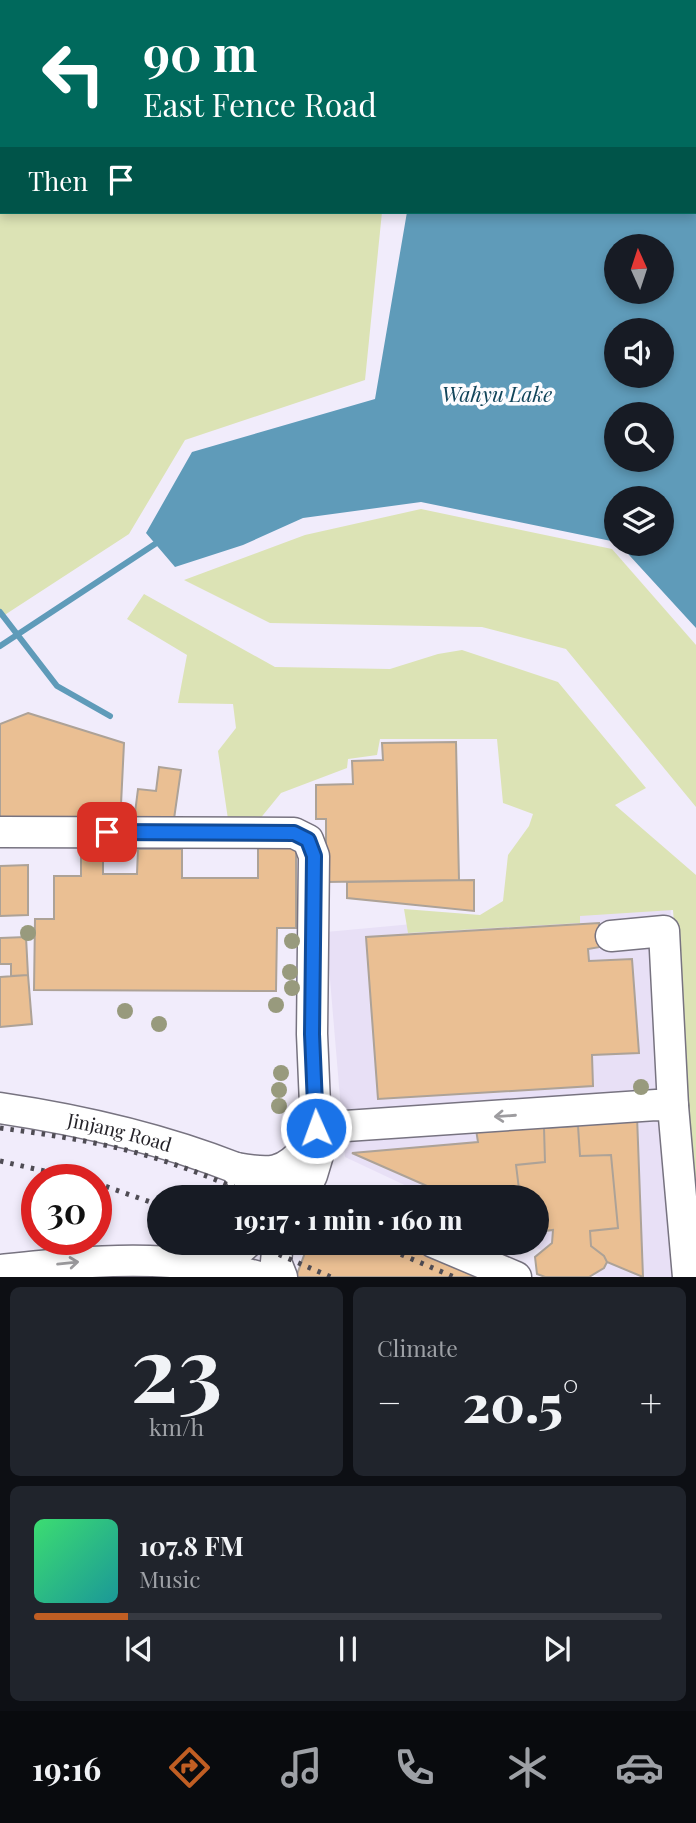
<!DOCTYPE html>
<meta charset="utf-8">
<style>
body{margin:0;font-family:"Playfair Display",serif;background:#20242c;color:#f1f3f6;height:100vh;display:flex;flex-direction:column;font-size:26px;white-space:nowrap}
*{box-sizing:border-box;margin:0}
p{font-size:23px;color:#9ea1a6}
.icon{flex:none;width:38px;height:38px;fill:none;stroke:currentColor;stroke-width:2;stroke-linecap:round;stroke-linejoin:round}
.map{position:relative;height:1277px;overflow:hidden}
.panel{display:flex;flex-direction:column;gap:10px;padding:10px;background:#0d0f14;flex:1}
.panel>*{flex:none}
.top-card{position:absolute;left:0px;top:0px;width:696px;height:214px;box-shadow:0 4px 10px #0003;background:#00695c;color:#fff;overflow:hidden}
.needle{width:46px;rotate:357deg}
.fabs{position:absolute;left:604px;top:234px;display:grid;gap:14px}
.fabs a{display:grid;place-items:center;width:70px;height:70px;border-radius:50%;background:#171b24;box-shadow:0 4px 10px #0003;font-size:35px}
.speed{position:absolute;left:21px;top:1164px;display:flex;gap:14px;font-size:35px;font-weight:700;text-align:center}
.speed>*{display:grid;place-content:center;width:91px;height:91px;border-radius:50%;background:#171b24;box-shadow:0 4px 10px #0003;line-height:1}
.speed .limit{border:10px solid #d22;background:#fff;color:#111}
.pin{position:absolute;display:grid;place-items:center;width:60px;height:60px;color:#fff;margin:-30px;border-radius:14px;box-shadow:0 4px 10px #0006}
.me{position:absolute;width:77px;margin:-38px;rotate:358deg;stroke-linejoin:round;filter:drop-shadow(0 0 5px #0008)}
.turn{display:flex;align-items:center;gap:24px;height:147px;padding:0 28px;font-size:32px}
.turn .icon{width:91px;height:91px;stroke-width:2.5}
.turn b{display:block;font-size:49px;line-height:60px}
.then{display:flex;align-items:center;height:66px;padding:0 28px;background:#0003;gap:14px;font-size:26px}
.big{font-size:52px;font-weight:800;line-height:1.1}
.panel .card{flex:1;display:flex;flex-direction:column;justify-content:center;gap:10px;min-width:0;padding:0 24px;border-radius:10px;background:#20242c}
.panel .dial{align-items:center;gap:0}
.dial b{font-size:91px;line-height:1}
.song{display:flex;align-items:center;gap:21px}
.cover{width:84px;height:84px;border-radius:10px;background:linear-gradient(135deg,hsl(140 70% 55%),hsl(180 70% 35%))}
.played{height:7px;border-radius:4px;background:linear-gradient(90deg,#c05e23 15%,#363941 15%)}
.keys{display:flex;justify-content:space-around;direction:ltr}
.heat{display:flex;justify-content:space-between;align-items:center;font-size:38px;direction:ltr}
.panel .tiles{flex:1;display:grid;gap:10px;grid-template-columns:1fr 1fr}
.card:last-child{grid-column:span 2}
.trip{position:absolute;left:147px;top:1185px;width:402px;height:70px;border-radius:35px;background:#171b24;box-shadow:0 4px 10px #0003;font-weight:800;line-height:70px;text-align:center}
.tab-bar{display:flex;height:112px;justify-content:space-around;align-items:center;background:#090b0e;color:#9ea1a6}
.tab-bar .icon{width:49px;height:49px}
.tab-bar .active{color:#c05e23}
.tab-bar b{font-size:32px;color:#f1f3f6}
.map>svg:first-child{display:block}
.built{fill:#e8e0f6}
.green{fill:#dce3b5}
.water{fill:#5f9bb9;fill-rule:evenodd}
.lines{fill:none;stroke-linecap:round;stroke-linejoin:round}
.stream{stroke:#5f9bb9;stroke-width:6}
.building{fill:#eabf93;stroke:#ada297;stroke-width:2}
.minor-casing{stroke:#777380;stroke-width:33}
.major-casing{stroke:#777380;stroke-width:42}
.minor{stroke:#fff;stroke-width:30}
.major{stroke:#fff;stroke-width:38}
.rail{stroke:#4f4c54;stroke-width:5;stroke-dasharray:3.5 7;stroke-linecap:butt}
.tree{fill:#989a7d}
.oneway{stroke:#9d9c9f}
.route-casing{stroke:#114b97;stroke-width:18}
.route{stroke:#1a73e8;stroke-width:12}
.labels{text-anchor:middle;stroke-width:7;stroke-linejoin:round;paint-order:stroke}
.street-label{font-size:19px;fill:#252329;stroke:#fdfcff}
.water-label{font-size:21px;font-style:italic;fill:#11445a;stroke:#fdfcff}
</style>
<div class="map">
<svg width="696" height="1277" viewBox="0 0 696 1277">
<rect width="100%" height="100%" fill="#f1ecfb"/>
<path class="built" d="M670,900L692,1277H599L526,1243L537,1242V1197H430L345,1157L326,932Z"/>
<path class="green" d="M0,0H403L2,2V212H382L365,380L185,440L129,534L0,618Z
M421,509L612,549L696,645V807L566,649L482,627L270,623L184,580L305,535Z
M144,594L275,667L390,669L438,654L462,650L558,682L646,788L615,805L696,875V1199H694L673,910L580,916V923L408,933L404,909L480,915L503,901L508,855L529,826L533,814L503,803L497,739H380L377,755L348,759L347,768L281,793L259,820L229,826L218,751L236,728L233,704L178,703L187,655L127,619Z"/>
<path class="water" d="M436,0H696V628L619,544H662V499H616V542L421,502L303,518L243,545L175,567L146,533L192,452L375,399L407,212H695V2ZM616,247H662V292H616ZM616,331H662V376H616ZM616,415H662V460H616Z"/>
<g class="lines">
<path class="stream" d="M0,612L57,686L110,716
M0,646L155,544"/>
</g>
<path class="building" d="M28,713L124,743L120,825H0V724Z
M456,742L459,880L326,882V819H316V785L353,784L352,761L383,760L382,743Z
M159,767L181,770L173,826L134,821L138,789L156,791Z
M258,846H296V928H277L276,991L34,990L35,919H54V876H81V849L103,850V874H137L138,849H182V878H258Z
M28,865V915L0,916V866Z
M474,880V911L347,898V882Z
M599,923L600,947L588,949L589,961L632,959L639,1053L592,1055L593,1086L378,1099L366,937Z
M26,937L28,975L11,976V964H0V938Z
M28,975L32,1024L0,1027V977Z
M637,1116L643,1277L607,1262L604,1256L591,1246L590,1231L618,1228L611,1155L580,1156L578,1126L544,1128L545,1162L516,1165L520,1197H452L352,1153L478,1142L475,1123Z
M578,1126L580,1156L611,1155L618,1228L590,1231L591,1246L604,1256L607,1262L604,1268L589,1277H545L537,1274L535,1257L552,1243L553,1230L537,1232V1197H520L516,1165L545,1162L544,1128Z
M309,1242H424L506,1277H296Z"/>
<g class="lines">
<defs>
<g id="minor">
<path d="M0,832L294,833L308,840L314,856L312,1034L316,1128L656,1105L673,1106L688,1277"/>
<path d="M611,936L664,931L673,1106"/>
<path id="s1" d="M0,1108C81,1120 160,1138 236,1168"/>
<path d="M252,1197L236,1168C269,1174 284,1175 306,1148"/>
<path d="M284,1197L316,1128L321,1145L312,1175L301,1197"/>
<path d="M278,1242L276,1262L282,1277"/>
<path d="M433,1242L516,1277"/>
<path d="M208,1265L231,1257L248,1242"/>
<path d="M0,1270C89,1261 171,1252 259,1277"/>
</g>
<path id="major" d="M0,1275L23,1277"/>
</defs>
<use href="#minor" class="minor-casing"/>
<use href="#major" class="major-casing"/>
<use href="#minor" class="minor"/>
<use href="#major" class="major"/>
<path class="rail" d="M0,1128C60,1136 121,1145 179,1166C206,1175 232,1187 259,1197
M0,1161L84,1180
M96,1183L159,1205
M250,1242L331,1277
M372,1242L454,1277"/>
</g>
<g class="tree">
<circle cx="28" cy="933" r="8"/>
<circle cx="292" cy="941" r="8"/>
<circle cx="290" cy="972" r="8"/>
<circle cx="292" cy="988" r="8"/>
<circle cx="276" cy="1005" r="8"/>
<circle cx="125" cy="1011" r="8"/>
<circle cx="159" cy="1024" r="8"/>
<circle cx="281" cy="1073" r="8"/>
<circle cx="641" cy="1087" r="8"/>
<circle cx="279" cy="1090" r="8"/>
<circle cx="279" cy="1106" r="8"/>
</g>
<defs><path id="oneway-shaft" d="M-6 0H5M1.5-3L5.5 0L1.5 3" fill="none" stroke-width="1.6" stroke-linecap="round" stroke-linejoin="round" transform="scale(1.75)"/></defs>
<g class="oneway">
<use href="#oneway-shaft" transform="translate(505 1116) rotate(176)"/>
<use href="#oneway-shaft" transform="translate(68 1263) rotate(-6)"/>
</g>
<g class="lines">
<defs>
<path id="route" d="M107,832L294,833L308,840L314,856L312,1034L316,1128"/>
</defs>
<use href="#route" class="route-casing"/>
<use href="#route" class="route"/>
</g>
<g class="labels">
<g class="street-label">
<text dy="7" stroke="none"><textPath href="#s1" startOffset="122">Jinjang Road</textPath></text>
</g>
<g class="water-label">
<text x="497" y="402">Wahyu Lake</text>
</g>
</g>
</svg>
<div class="fabs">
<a><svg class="needle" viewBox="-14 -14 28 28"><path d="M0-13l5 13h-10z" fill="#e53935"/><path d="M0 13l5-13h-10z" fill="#9ea1a6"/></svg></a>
<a><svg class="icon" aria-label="sound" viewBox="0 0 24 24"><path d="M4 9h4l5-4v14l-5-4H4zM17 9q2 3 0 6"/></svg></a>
<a><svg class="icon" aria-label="search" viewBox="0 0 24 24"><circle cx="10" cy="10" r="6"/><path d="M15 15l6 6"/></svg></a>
<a><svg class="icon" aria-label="layers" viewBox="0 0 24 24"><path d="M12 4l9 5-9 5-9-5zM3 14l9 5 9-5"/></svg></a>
</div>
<div class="speed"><div class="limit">30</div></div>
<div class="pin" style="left:107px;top:832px;background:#d93025"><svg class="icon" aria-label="arrive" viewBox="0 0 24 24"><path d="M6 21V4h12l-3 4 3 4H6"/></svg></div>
<svg class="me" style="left:316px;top:1128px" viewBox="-20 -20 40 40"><circle r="17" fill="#1a73e8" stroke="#fff" stroke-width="3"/><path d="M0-11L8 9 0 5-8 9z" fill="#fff"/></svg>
<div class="trip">19:17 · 1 min · 160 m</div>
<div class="top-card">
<div class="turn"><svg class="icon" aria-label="left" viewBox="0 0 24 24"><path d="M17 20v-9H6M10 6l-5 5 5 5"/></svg><div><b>90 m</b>East Fence Road</div></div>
<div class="then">Then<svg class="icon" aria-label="arrive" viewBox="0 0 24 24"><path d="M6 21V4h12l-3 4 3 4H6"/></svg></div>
</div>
</div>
<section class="panel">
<div class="tiles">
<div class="card dial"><b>23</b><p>km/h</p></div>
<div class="card"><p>Climate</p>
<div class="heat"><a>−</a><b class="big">20.5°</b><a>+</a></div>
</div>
<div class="card">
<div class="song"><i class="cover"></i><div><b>107.8 FM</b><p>Music</p></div></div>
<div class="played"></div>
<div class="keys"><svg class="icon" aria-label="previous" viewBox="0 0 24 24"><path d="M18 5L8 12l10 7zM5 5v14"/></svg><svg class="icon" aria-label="pause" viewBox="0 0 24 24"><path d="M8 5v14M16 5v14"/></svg><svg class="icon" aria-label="next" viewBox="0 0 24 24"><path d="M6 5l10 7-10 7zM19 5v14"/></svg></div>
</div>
</div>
</section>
<nav class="tab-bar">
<b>19:16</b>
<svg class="icon active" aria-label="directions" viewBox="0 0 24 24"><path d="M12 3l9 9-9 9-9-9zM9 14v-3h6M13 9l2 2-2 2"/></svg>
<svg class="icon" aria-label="music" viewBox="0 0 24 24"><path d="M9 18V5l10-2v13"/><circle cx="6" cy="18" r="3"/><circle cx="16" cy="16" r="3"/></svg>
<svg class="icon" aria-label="phone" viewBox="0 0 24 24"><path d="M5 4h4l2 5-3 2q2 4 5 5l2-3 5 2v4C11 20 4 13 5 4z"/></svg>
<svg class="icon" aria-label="climate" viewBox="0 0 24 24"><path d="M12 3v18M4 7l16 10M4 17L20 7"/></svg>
<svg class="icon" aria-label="car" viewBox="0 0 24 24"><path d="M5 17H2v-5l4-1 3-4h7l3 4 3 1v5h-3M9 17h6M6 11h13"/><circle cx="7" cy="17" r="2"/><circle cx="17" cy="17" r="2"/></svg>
</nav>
